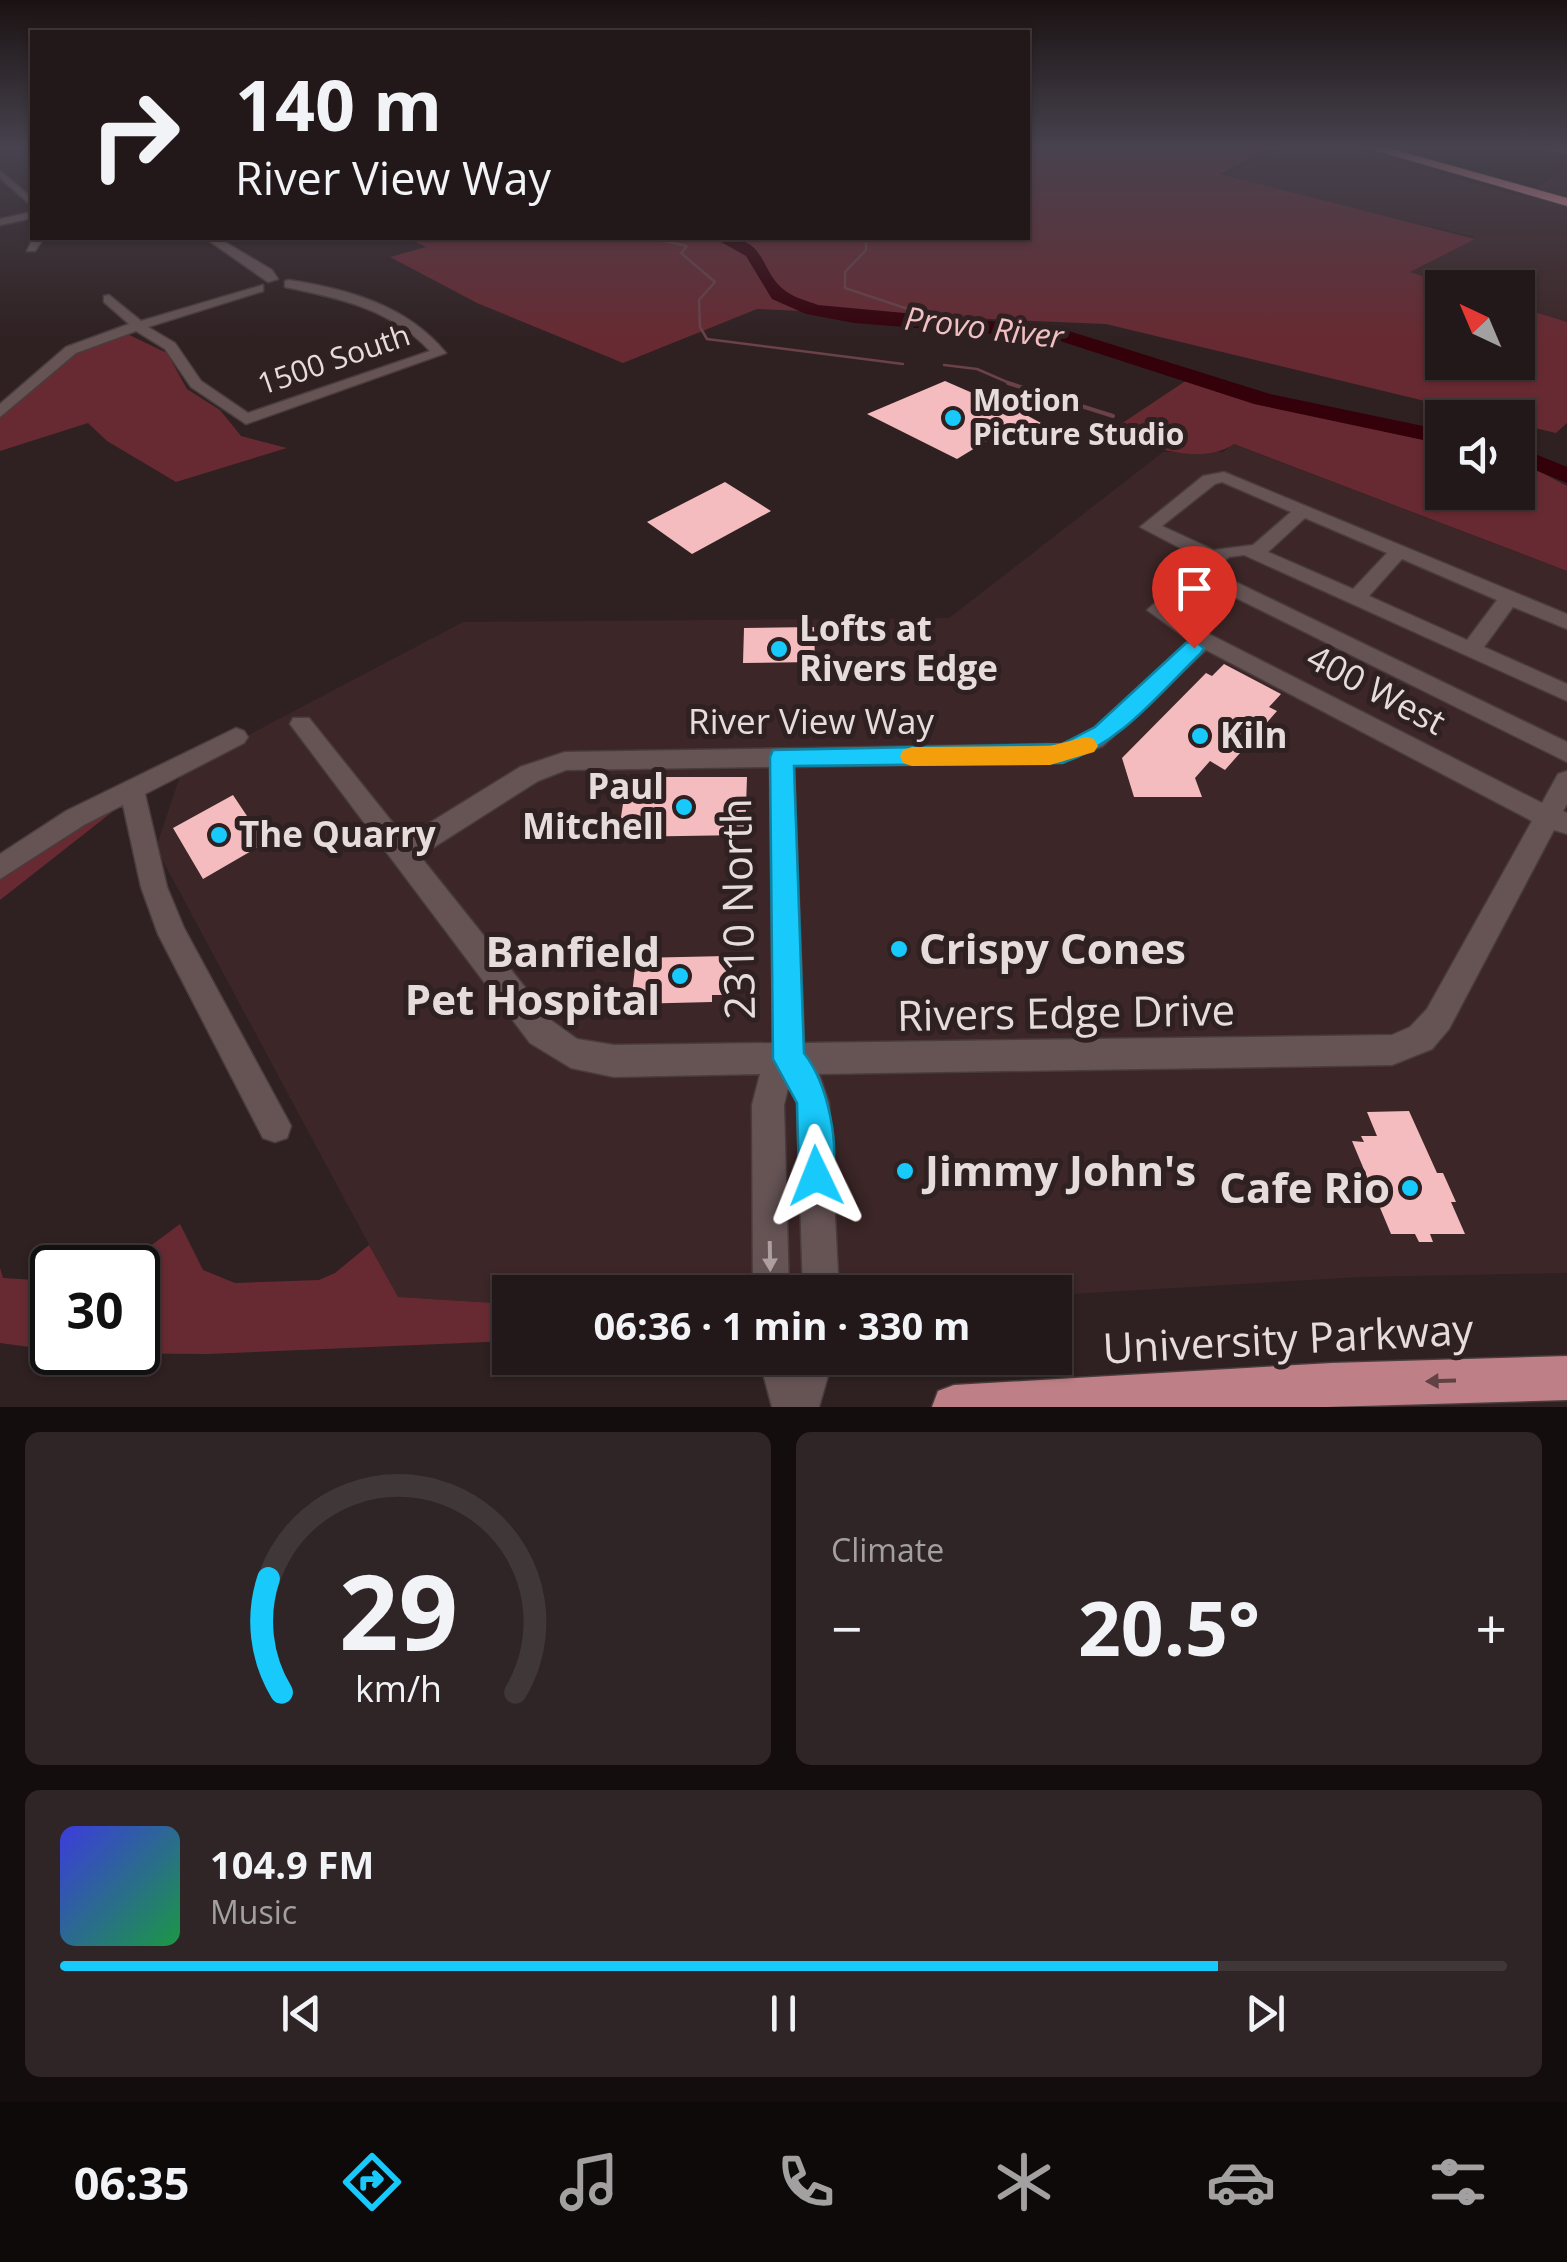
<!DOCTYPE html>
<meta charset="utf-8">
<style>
body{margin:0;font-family:"Open Sans",sans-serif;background:#2f2526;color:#f1f3f6;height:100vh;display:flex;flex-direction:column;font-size:38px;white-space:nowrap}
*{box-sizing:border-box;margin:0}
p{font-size:32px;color:#a3a0a2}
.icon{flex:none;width:55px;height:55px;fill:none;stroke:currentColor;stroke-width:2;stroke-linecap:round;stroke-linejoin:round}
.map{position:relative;height:1407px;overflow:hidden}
.panel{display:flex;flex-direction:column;gap:25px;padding:25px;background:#130d0e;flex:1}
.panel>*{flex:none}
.hud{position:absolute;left:30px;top:30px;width:1000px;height:210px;border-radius:0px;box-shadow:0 2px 8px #0004,0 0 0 2px #403738;background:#231819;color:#f1f3f6;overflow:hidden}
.needle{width:65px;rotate:316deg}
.fabs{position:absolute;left:1425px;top:270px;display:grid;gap:20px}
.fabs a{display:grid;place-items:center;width:110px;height:110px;border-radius:0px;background:#231819;box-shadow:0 2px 8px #0004,0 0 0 2px #403738;font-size:50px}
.speed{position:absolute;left:30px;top:1245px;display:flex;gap:20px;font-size:50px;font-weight:700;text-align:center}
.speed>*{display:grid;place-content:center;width:130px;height:130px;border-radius:50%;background:#231819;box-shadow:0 2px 8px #0004,0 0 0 2px #403738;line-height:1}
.speed .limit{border:5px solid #111;border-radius:15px;background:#fff;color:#111}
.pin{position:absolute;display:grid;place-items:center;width:85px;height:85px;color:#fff;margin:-102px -42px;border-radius:50% 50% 50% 0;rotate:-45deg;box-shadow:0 0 10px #0007}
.pin .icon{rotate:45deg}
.me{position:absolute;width:110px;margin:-55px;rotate:358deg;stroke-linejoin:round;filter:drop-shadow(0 0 8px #0008)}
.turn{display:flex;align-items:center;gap:35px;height:210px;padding:0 40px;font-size:45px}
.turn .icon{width:130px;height:130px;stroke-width:2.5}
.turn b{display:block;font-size:70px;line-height:85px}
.big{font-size:75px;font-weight:700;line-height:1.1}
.panel .card{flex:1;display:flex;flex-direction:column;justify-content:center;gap:15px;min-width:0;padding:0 35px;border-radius:15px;background:#2f2526}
.panel .dial{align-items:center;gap:0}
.dial svg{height:260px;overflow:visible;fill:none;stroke:#403738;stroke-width:7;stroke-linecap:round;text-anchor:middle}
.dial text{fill:#f1f3f6;stroke:none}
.song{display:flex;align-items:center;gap:30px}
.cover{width:120px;height:120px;border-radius:15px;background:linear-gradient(135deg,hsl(240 70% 55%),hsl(140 70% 35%))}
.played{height:10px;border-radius:5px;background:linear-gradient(90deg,#17cafb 80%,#403738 80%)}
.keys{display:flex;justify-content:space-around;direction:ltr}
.heat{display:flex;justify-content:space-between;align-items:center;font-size:55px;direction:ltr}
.panel .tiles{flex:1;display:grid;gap:25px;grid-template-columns:1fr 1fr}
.card:last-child{grid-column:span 2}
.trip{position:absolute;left:492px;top:1275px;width:580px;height:100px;border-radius:0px;background:#231819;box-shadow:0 2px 8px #0004,0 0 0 2px #403738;font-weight:700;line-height:100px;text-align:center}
.dock{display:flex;height:160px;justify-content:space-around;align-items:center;background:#0e0a0a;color:#a3a0a2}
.dock .icon{width:70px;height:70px}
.dock .current{color:#17cafb}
.dock b{font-size:45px;color:#f1f3f6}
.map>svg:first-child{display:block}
.built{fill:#3c2627}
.green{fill:#682a32}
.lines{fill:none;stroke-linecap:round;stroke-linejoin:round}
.stream-far1{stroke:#6a4248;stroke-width:2.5}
.stream{stroke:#6a4248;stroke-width:4}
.river{fill:#340009;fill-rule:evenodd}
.building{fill:#f5bcbf}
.minor-casing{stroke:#493c3d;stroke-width:3}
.major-casing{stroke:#493c3d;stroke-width:3}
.highway-casing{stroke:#493c3d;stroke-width:2}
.minor{fill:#665455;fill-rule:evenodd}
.major{fill:#be8086;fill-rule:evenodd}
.highway{fill:#f99ea6;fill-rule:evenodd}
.oneway{fill:#ad9f9f}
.oneway2{fill:#614244}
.route{fill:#17cafb;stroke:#0f83a3;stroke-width:2.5}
.slow{fill:#f59e0b}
.poi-dot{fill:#17cafb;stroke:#2f2021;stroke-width:4}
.labels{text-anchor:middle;stroke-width:10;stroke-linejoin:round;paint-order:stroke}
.far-street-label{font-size:30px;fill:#e7dcdc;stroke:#2f2021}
.far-poi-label{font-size:30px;font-weight:bold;fill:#e7dcdc;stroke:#2f2021;text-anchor:start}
.far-water-label{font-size:32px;font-style:italic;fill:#f1c0c3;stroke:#2f2021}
.poi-label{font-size:35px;font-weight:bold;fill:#e7dcdc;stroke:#2f2021;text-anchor:start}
.street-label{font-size:35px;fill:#e7dcdc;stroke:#2f2021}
.near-street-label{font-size:42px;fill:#e7dcdc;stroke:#2f2021}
.near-poi-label{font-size:42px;font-weight:bold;fill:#e7dcdc;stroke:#2f2021;text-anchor:start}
</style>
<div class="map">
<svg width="1567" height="1407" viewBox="0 0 1567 1407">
<rect width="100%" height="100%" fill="#2f2021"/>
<path class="built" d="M1285,146H1338L1525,197L1567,165V323L1518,307V288L1456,287L1408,272L1475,237L1246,183L1244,179L1225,174Z
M1233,444L1567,571V1273L1361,1277L1055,1295L510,1292V1304L397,1297L156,848L182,770L463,622L949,618L1163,452H1223Z"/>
<path class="green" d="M1028,146H1274L1220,174L1475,239L1410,272L1456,287L1442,288V362H1518V307L1567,322V423L1556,433L1518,424V418L1491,417L1106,324L757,309L623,363L477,303L390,257L426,247L407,238H1028Z
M125,333L167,353L187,389L220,410L241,436L287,448L176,482L107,441L88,423L0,451V414L74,354Z
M1187,380L1260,405L1442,442V492H1518V460L1567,486V571L1234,444C1201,467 1144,445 1109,432Z
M109,809H116L0,900V875Z
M180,1224L203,1270L235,1283L319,1280L335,1273L369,1245L398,1297L510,1304V1341L208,1354L78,1353L138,1352V1268L122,1267Z
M0,1268L3,1278L52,1281V1350L0,1343Z"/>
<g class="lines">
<path class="stream-far1" d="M649,238L687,246L681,253L715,282L699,300L700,327L707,339L903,364
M866,238V250L845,272V288L950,323
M944,365L977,369L1014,385"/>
<path class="stream" d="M1008,383L1113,416"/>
<path class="river" d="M714,238C771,234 756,271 787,292C795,298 808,301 818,305L1056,327L1270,394L1442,430V444L1254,404L1054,339L854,323L806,314L772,299L746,256Z
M1518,447L1567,467V483L1518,463Z"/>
</g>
<path class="building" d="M945,381L1000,405L1004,403L1041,423L1027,431L1013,425L957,459L867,414Z
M725,482L771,511L692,554L647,522Z
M814,627L815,662L743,663L744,628Z
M1224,664L1281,694L1269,707L1277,711L1225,770L1210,761L1195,778L1202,797H1134L1122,758L1206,673L1212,676Z
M627,777H747L745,835L618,837Z
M233,795L265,843L203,879L173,828Z
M727,956L726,995H712V1002L631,1004L636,958Z
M1409,1111L1437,1173H1443L1456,1202H1451L1465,1234H1430L1433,1242H1419L1415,1234H1391L1352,1141L1364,1142L1361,1136H1377L1367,1112Z"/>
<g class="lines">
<defs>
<path id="minor" d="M0,171L32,198V206L0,178Z
M32,212V218L0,225V219Z
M33,238H44L35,251H27Z
M205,238H218L272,270L278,279L268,282Z
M289,280C347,289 407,305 446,353L246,424L191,387L165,349L136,331L76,353L0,417V404L66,347L129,324L104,302V296L109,295L141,321L263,285V291L148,327L175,343L201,381L248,413L430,351C391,309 339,298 285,287V281Z
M1224,472L1567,614V629L1513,607L1484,647L1567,684V701L1244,555L1229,557L1213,571L1567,742V762L1202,581L1170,609L1211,635L1542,803L1558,774L1567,771V804L1563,811L1567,813V834L1554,830L1449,1029L1432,1049L1392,1065L819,1074L829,1103L839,1292H803L797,1103L789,1084L784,1105L789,1292H753L752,1105L760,1074L614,1077L571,1068L530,1043L290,724L293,718H309L405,838L520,767L565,752L1061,744L1087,734L1190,641L1147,610L1203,560L1140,527L1203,476ZM1222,482L1291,512L1253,545L1214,550L1162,526L1215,484ZM1305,518L1387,553L1353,589L1268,552ZM1402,559L1497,600L1467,640L1369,596ZM1206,650L1532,821L1427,1009L1410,1027L1392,1035L804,1043L794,767L1063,762L1103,746ZM770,767L773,1043L614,1045L577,1039L552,1021L420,856L538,781L566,770Z
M236,728L244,731L248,737L244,743L145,794L167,887L184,928L291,1126L287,1138L275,1142L263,1138L158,934L141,887L123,805L84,825L0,879V854L66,811Z
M759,1358H833L819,1407H772Z"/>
<path id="major" d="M1539,146L1567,148V154L1540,148Z
M1567,1356V1400L1326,1407H932L938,1391L954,1385L1332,1363Z"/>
<path id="highway" d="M1360,146H1381L1567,198V206Z"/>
</defs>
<use href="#minor" class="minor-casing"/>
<use href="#major" class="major-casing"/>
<use href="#highway" class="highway-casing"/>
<use href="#minor" class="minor"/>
<use href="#major" class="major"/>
<use href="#highway" class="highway"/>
</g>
<defs><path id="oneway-solid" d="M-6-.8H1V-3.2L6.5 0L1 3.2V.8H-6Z" transform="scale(2.5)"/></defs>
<use class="oneway" href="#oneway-solid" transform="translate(770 1256) rotate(89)"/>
<use class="oneway2" href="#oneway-solid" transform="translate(1441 1381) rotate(178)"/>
<linearGradient id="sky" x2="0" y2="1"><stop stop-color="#1a1212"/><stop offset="0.43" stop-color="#47424e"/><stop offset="1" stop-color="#47424e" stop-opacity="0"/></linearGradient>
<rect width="1567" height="343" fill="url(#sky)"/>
<path class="route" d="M1194,641L1204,648L1201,653C1158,695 1120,744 1062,763L794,766L804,1053C828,1084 843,1151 828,1188L816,1193L804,1188L799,1176L797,1103L773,1059L770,757L773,750L1062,744L1095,727L1186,643Z"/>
<path class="slow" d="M1086,737L1094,739L1098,746L1094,752L1050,765L912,766L903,763L900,756L903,750L912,747L1050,746Z"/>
<g class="poi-dot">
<circle cx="953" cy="418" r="10"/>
<circle cx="779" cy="649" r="10"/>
<circle cx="1200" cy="736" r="10"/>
<circle cx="684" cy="807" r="10"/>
<circle cx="219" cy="835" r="10"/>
<circle cx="899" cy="949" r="10"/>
<circle cx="680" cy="976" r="10"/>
<circle cx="905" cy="1171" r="10"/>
<circle cx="1410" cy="1188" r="10"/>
</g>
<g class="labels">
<g class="far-street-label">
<text transform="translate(334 360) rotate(-19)" y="10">1500 South</text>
</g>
<g class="far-poi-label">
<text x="973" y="411">Motion<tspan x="973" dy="34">Picture Studio</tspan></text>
</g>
<g class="far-water-label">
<text transform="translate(984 328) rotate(7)" y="11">Provo River</text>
</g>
<g class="poi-label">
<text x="799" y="641">Lofts at<tspan x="799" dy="40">Rivers Edge</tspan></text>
<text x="1220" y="748">Kiln</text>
<text x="664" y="799" text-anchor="end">Paul<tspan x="664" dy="40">Mitchell</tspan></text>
<text x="239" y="847">The Quarry</text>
</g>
<g class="street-label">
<text transform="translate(1376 690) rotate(28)" y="12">400 West</text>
<text x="811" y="734">River View Way</text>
</g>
<g class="near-street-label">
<text transform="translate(738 909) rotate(-91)" y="15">2310 North</text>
<text transform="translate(1066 1013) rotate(-1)" y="15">Rivers Edge Drive</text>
<text transform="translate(1288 1339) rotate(-3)" y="15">University Parkway</text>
</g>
<g class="near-poi-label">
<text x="919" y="964">Crispy Cones</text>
<text x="660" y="967" text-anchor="end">Banfield<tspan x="660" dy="48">Pet Hospital</tspan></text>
<text x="925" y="1186">Jimmy John's</text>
<text x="1390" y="1203" text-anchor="end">Cafe Rio</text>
</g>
</g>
</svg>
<div class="fabs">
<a><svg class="needle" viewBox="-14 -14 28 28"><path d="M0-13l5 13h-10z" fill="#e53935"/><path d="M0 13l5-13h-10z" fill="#a3a0a2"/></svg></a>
<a><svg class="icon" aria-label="sound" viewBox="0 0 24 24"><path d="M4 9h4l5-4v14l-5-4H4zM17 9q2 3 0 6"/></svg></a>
</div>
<div class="speed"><div class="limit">30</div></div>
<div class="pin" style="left:1194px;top:648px;background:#d93025"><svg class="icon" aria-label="arrive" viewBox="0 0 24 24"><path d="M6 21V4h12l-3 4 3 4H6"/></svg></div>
<svg class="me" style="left:816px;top:1176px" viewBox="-20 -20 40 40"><path d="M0-17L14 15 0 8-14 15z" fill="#17cafb" stroke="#fff" stroke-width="4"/></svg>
<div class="trip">06:36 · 1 min · 330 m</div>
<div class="hud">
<div class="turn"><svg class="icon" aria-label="right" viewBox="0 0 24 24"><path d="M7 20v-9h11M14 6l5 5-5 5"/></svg><div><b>140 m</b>River View Way</div></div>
</div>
</div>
<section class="panel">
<div class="tiles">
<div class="card dial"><svg viewBox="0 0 100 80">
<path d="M14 69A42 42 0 1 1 86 69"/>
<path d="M14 69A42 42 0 0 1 10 34" stroke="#17cafb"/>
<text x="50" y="56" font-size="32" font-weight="700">29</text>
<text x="50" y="72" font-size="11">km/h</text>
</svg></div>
<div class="card"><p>Climate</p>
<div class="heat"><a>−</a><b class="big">20.5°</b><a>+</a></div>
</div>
<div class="card">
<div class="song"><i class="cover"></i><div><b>104.9 FM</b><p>Music</p></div></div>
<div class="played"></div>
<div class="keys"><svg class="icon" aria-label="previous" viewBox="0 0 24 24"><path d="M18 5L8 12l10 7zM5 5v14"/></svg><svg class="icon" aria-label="pause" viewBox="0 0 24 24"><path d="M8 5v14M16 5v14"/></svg><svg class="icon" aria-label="next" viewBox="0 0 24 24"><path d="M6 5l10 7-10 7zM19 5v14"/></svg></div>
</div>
</div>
</section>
<nav class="dock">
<b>06:35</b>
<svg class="icon current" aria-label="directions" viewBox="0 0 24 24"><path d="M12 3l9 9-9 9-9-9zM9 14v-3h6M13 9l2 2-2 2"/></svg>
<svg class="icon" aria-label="music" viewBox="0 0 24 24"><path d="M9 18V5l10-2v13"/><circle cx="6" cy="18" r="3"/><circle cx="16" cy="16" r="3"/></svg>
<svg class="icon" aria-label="phone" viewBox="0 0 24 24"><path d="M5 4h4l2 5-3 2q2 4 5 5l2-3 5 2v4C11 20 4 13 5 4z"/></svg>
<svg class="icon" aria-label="climate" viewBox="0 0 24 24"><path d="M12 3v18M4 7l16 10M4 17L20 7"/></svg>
<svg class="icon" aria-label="car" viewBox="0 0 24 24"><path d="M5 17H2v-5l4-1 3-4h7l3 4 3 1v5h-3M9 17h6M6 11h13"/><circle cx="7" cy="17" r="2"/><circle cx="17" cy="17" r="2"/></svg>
<svg class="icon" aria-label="filters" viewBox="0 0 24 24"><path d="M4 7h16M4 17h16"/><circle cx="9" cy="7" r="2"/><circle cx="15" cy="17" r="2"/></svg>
</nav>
